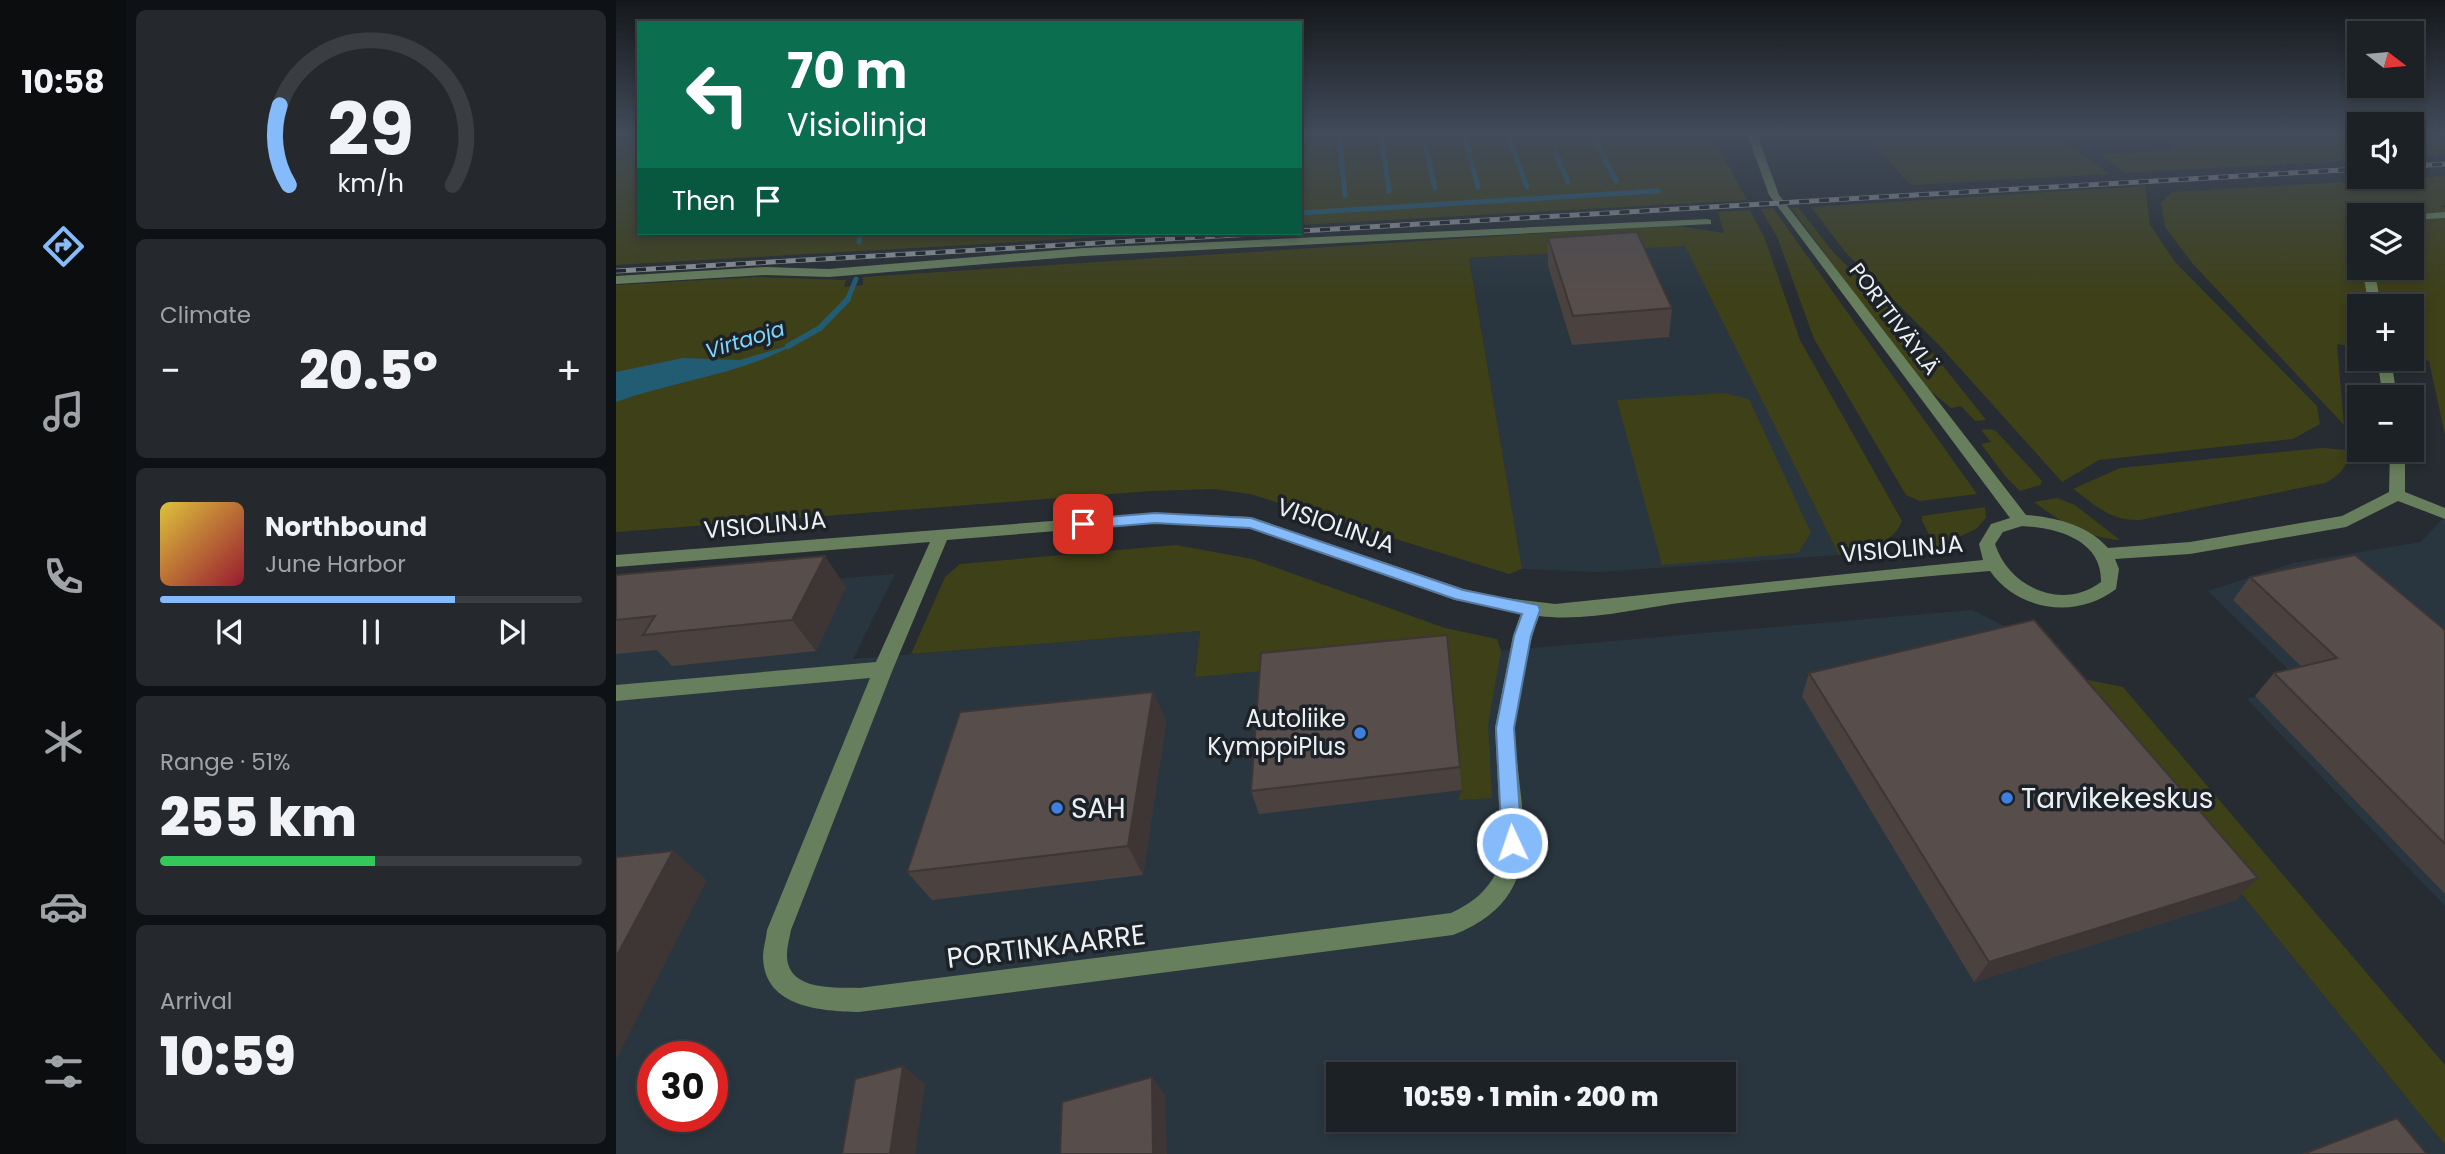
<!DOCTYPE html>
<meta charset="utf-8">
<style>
body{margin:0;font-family:Poppins,sans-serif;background:#25292d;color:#f1f3f6;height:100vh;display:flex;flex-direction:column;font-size:26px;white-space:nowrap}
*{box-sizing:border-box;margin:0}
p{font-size:23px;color:#a0a3a7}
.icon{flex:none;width:38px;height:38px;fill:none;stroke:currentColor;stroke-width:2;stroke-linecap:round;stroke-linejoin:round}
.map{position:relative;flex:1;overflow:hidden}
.sheet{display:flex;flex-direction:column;gap:10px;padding:10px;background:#0f1214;width:490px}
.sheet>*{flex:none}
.top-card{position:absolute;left:21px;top:21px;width:665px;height:214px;border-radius:0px;box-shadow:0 4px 10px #0003,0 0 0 2px #3a3e42;background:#0b6e4f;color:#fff;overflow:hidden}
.needle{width:46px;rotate:106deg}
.controls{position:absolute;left:1731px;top:21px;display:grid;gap:14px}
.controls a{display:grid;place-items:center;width:77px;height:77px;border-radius:0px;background:#1c2125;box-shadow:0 4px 10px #0003,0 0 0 2px #3a3e42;font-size:35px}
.speed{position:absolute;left:21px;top:1041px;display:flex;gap:14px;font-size:35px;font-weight:700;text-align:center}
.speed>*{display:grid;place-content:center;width:91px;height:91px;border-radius:50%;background:#1c2125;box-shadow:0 4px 10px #0003,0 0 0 2px #3a3e42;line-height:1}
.speed .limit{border:10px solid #d22;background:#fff;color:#111}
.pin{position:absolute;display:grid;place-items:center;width:60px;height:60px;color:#fff;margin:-30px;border-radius:14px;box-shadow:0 4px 10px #0006}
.me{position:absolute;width:77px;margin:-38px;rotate:357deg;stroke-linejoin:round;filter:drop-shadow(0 0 5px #0008)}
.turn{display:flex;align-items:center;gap:24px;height:147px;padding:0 35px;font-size:32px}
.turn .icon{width:91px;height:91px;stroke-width:2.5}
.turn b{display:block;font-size:49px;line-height:60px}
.then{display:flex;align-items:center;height:66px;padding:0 35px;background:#0003;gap:14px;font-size:26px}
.big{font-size:52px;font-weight:800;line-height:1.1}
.sheet .card{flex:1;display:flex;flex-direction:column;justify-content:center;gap:10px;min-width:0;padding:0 24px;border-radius:10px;background:#25292d}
.sheet .dial{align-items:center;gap:0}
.dial svg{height:182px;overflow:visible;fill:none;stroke:#3a3e42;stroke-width:7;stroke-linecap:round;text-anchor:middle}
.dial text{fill:#f1f3f6;stroke:none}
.song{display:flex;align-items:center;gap:21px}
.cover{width:84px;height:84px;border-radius:10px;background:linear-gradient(135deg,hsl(50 70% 55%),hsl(350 70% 35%))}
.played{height:7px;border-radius:4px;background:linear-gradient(90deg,#86bbfb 70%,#3a3e42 70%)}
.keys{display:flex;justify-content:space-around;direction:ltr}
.heat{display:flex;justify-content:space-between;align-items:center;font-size:38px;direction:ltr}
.charge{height:10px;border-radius:5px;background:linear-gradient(90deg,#34c759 51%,#3a3e42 0)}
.trip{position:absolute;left:710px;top:1062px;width:410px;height:70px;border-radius:0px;background:#1c2125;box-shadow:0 4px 10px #0003,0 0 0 2px #3a3e42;font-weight:800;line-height:70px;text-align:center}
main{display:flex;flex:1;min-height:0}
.dock{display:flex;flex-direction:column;width:126px;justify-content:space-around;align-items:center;background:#0b0d0f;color:#a0a3a7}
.dock .icon{width:49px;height:49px}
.dock .active{color:#86bbfb}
.dock b{font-size:32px;color:#f1f3f6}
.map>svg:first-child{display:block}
.built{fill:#2a363f;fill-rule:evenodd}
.green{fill:#3e4018;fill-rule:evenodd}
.water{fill:#225c73}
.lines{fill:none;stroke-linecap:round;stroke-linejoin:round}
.stream-far1{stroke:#225c73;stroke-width:5}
.stream{stroke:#225c73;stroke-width:6}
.minor{fill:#677f5c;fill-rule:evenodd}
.rail-casing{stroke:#8f9498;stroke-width:5}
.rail{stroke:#1c2227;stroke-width:3.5;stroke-dasharray:10;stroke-linecap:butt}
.wall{fill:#4b4240}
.shaded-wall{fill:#3d3634}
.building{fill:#574d4b;stroke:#3d3634;stroke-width:2}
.route{fill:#86bbfb;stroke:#577aa3;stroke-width:2}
.shop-dot{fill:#3f7fe0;stroke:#1c2227;stroke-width:2.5}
.labels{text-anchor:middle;stroke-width:7;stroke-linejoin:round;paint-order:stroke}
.far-street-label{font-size:21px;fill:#ecf0f3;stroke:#1c2227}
.far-water-label{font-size:21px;font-style:italic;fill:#7ed7fc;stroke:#1c2227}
.street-label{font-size:24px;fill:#ecf0f3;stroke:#1c2227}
.poi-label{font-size:24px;fill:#ecf0f3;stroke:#1c2227;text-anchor:end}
.near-poi-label{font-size:28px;fill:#ecf0f3;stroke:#1c2227;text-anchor:start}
.near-street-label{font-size:28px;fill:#ecf0f3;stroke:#1c2227}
</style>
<main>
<nav class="dock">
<b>10:58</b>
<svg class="icon active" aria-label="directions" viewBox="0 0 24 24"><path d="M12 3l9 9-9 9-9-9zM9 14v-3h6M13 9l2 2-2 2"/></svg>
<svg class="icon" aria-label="music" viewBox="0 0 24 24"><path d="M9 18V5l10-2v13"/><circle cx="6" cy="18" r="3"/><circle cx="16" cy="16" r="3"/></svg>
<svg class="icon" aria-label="phone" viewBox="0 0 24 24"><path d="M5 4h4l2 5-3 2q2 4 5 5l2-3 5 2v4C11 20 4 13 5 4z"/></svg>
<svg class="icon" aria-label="climate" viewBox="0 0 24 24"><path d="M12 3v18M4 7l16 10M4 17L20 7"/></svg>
<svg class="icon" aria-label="car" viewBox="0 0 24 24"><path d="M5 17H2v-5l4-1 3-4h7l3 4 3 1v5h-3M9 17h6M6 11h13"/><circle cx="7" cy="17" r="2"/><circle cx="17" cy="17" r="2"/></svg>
<svg class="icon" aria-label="filters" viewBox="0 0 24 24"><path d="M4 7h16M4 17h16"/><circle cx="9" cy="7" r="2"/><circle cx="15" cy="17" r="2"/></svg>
</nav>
<section class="sheet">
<div class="card dial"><svg viewBox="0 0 100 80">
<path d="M14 69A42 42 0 1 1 86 69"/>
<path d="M14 69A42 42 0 0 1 10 34" stroke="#86bbfb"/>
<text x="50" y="56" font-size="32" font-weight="700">29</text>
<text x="50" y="72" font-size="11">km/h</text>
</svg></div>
<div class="card"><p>Climate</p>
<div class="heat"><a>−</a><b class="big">20.5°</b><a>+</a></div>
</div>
<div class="card">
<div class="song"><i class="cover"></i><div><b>Northbound</b><p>June Harbor</p></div></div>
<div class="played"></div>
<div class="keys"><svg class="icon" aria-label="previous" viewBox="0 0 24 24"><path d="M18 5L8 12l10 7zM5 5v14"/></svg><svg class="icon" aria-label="pause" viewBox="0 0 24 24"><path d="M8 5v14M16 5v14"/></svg><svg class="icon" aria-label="next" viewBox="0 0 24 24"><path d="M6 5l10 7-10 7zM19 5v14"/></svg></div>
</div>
<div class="card"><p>Range · 51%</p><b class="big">255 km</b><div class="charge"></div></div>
<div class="card"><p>Arrival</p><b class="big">10:59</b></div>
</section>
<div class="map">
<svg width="1829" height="1154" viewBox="0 0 1829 1154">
<rect width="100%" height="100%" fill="#262c31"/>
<path class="built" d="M1070,246L1223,555L983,572L906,569L853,258Z
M1829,516V906L1631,699L1687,684L1592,591L1677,563L1805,542Z
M279,574L237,659L584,631L579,677L1356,610L1421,642L1829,1145V1154H0V597ZM37,1057H96V1116H37ZM723,1074H1108V1120H723Z"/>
<path class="green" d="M0,134H23V233H558L0,265Z
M684,134H1095L1131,200L684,225Z
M1247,134H1439L1493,174L1295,185Z
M1537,134H1743V160L1509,173L1484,154L1557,150V142Z
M1796,134H1829V155L1796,157Z
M1829,176V205L1826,206L1829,208V435L1813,361L1796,358V306H1743V348L1721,344L1728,425L1577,264L1549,227L1545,203L1556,192ZM1743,215H1796V268H1743Z
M1529,186L1534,225L1559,262L1701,406L1704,424L1677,439L1483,460L1446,482L1323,345L1230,253L1195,207Z
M1182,207L1218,253L1312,347L1370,420L1359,421L1345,406L1335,408L1305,383L1175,208Z
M1157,208L1361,494L1304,501L1290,495L1198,339L1162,239L1145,209Z
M1134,210L1149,239L1184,340L1286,521C1277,546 1246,549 1223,555L1069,246L853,258L906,569L893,574L634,494L598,489L535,491L0,532V285L140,277L230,280L228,287L247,285V277L1055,225L1108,233L1102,212Z
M1108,393L1133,399L1195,533L1182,553L1046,565L1001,400Z
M1374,429L1380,431L1426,481L1424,485L1404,491L1389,476L1365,444L1375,442L1365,430Z
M1706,448L1733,450C1731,467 1725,475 1709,483L1524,520C1494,521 1481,506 1457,489L1504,468Z
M1441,498L1459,505L1504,540C1468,537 1446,523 1418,502Z
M1369,507L1370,518L1360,529L1320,548L1306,521V516Z
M560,545L636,559L829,628L881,639L885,651L872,724L876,798L842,800L846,790L832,655L579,677L584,631L295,654L329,577L344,564Z
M1448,675L1507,687L1829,1065V1145Z"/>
<path class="water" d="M181,343C125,375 60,380 0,402V372L67,358L124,360Z"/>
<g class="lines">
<path class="stream-far1" d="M723,134L729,196
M765,134L773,191
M807,134L819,188
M848,134L862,187
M976,134L1000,181
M893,137L911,187
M940,153L952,182
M684,213L1042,191
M243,242L244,233
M231,301L240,279"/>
<path class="stream" d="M172,346L204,328L232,299"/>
<path class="minor" d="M1131,134H1141L1163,195L1410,515C1439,517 1472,525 1492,548L1574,542L1726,516L1773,492L1774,450H1789V492L1829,508V519L1782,501L1730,527L1574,554L1499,559L1503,569L1500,589C1462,619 1403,612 1374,571C1273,579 1172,590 1071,602C1023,608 972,622 923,616C913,642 898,705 899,732C902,817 938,895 837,935L243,1012C206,1011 149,1008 147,958C147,949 150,939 151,930L254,678L0,701V685L260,662L314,542L0,567V555L539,513L635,517L848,589L882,597L939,604L1367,560L1363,544L1375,524L1394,518L1153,195ZM539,523L634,528L839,600L905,613L897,636L879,728L886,858C877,886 861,901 835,913L243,988C221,987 180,991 172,964C169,953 173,941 175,930L277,669L331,540ZM1406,526C1442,528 1486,540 1485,582C1447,611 1393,588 1379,544L1387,532Z
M1829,212V218L1796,220V215H1792Z
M1091,219L1095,220V224L467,256L213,277L150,275L0,284V276L150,267L213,269L467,248Z
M1746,268H1758L1765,306H1753Z
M1761,359H1775L1781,397H1767Z"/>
<defs>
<path id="rail" d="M1796,166L1829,164
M684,231L1743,169
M0,271L654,233"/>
</defs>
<use href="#rail" class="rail-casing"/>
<use href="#rail" class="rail"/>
</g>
<path class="wall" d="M932,238L1056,308L1053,337L956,345L932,266Z
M0,575L230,587L200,651L56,666L41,650L0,654Z
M1634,577L1829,630V894L1639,696L1658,673L1685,666L1617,600Z
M831,635L846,790L643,814L635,791Z
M1193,673L1620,900L1358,982L1186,696Z
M537,692L550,722L527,875L316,900L291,872Z"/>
<path class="shaded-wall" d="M209,556L230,587L200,651L176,620Z
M537,692L550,722L527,875L512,846Z
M57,851L91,880L0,1060V957Z
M1642,878L1620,900L1358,982L1373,962Z
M287,1066L309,1084L299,1154H274Z
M536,1077L549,1095L551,1154H537Z"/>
<path class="building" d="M1021,232L1056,308L957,316L932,238Z
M1739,555L1829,630V844L1658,673L1721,658L1634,577Z
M209,556L176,620L27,635L39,616L0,620V575Z
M1418,620L1642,878L1373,962L1193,673Z
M831,635L844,767L635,791L645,653Z
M537,692L512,846L291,872L344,712Z
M57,851L0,957V857Z
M287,1066L274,1154H226L239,1079Z
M536,1077L537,1154H444L446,1102Z
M1781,1118L1811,1154H1687Z"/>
<linearGradient id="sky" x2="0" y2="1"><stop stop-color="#15181b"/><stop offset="0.45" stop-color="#414b5a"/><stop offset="1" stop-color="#414b5a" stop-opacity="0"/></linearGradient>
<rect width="1829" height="295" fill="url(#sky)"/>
<path class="route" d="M539,513L635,518L847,590L922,605L924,610L915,636L898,728L906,843L903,849L896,852L889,849L886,843L880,728L898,636L906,614L839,599L634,528L539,523L467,529L460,524L467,519Z"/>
<g class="shop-dot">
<circle cx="744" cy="733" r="7"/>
<circle cx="1391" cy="798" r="7"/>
<circle cx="441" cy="808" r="7"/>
</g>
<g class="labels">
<g class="far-street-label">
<text transform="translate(1278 319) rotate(53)" y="7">PORTTIVÄYLÄ</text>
</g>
<g class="far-water-label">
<text transform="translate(129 340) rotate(-17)" y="7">Virtaoja</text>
</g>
<g class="street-label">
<text transform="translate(149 525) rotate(-5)" y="8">VISIOLINJA</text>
<text transform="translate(720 526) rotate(19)" y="8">VISIOLINJA</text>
<text transform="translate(1286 549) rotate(-5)" y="8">VISIOLINJA</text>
</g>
<g class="poi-label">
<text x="730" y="727">Autoliike<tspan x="730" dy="28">KymppiPlus</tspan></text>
</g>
<g class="near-poi-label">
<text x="1405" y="808">Tarvikekeskus</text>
<text x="455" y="818">SAH</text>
</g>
<g class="near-street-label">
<text transform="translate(430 946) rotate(-7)" y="10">PORTINKAARRE</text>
</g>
</g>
</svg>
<div class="controls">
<a><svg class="needle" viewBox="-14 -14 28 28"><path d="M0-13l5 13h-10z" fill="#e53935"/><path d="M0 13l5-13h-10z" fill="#a0a3a7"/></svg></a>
<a><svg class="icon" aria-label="sound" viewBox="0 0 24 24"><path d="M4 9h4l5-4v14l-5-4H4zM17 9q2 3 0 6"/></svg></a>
<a><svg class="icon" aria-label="layers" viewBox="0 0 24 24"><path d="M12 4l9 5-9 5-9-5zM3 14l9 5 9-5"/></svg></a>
<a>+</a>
<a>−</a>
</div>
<div class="speed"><div class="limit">30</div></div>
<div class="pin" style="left:467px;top:524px;background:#d93025"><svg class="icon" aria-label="arrive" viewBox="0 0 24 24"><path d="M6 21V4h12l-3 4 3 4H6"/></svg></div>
<svg class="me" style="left:896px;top:843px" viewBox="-20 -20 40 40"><circle r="17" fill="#86bbfb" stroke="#fff" stroke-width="3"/><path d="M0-11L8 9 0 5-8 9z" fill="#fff"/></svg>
<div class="trip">10:59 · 1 min · 200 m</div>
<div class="top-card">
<div class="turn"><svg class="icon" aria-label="left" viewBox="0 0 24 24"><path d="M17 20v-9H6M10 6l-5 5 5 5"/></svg><div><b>70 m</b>Visiolinja</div></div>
<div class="then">Then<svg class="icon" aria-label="arrive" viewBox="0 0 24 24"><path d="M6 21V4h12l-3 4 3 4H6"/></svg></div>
</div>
</div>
</main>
